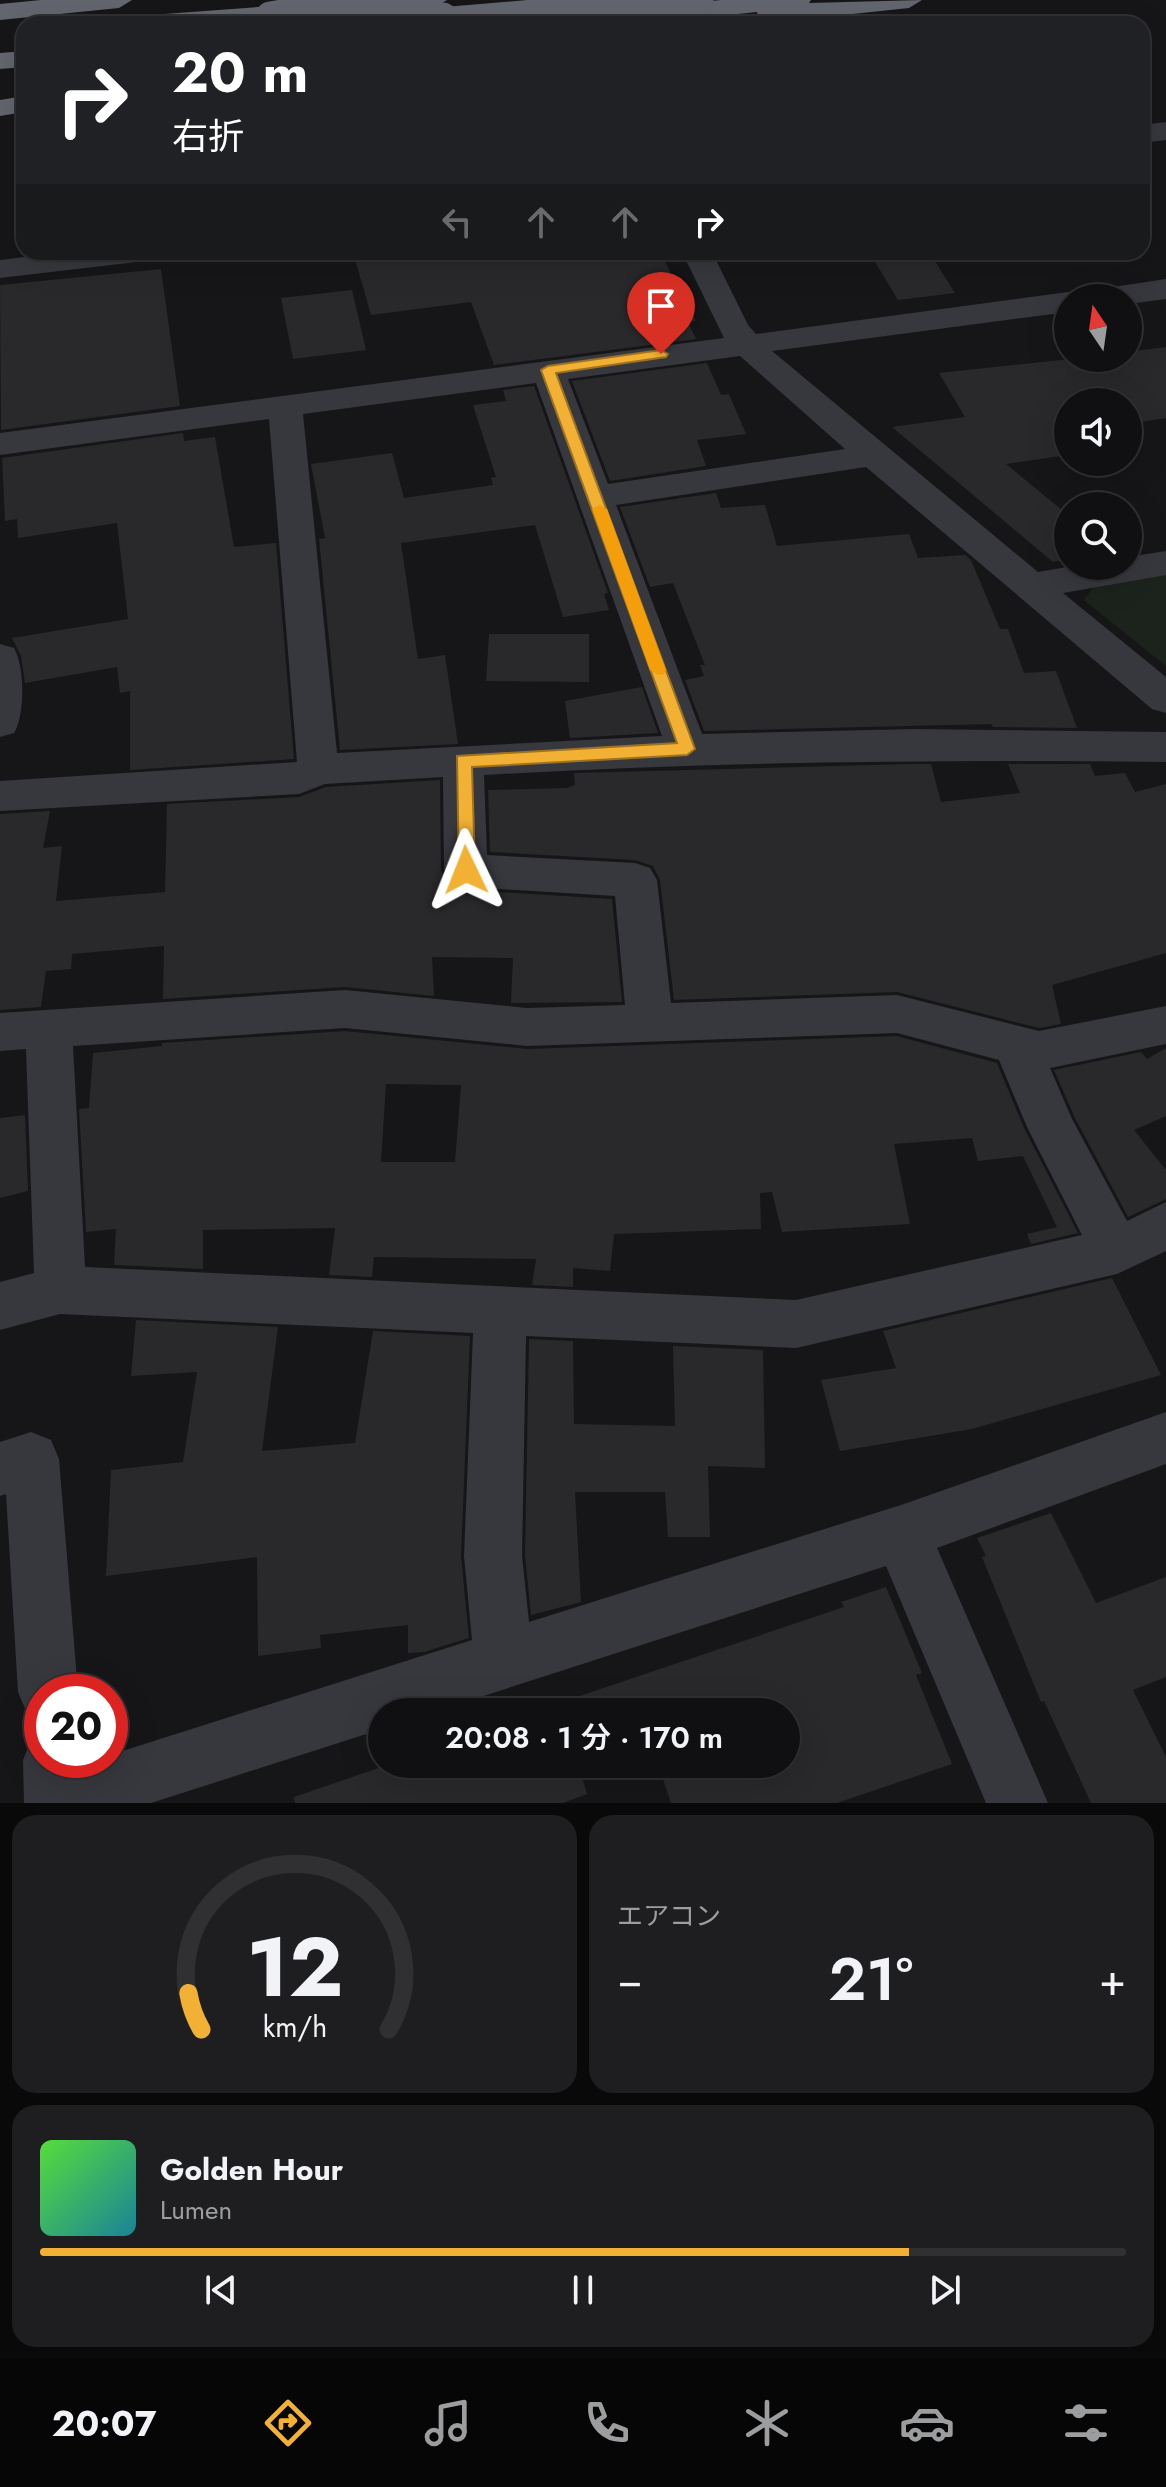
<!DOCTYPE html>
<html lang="ja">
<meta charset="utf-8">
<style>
body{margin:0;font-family:Jost,"Noto Sans JP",sans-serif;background:#1e1e20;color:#f1f3f6;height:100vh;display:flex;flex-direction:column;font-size:30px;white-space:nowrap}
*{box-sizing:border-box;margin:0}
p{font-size:26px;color:#9c9d9f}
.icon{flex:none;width:44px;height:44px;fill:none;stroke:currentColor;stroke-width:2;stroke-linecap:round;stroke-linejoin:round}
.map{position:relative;height:1803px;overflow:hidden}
.side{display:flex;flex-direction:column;gap:12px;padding:12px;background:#09090a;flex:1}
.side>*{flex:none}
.banner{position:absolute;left:16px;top:16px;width:1134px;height:244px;border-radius:24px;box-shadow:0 8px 32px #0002,0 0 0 2px #303032;background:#202124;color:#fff;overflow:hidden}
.needle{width:52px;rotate:347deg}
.buttons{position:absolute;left:1054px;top:284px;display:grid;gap:16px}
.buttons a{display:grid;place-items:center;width:88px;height:88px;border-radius:50%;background:#101012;box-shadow:0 8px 32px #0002,0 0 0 2px #303032;font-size:40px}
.speed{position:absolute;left:24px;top:1674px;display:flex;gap:16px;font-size:40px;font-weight:700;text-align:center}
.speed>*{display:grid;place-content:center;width:104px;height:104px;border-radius:50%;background:#101012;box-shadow:0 8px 32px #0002,0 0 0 2px #303032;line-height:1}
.speed .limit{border:12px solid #d22;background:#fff;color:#111}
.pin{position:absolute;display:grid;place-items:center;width:68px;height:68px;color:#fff;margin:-82px -34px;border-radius:50% 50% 50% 0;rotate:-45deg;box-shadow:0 0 8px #0007}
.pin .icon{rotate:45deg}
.me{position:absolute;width:88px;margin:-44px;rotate:358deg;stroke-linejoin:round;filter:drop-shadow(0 0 6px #0008)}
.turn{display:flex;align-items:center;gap:28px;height:168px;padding:0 24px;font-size:36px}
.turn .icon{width:104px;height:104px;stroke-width:2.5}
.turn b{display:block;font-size:56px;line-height:68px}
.lanes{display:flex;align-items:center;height:76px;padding:0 24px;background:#0003;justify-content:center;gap:40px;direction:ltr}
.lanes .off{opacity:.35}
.big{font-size:60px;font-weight:600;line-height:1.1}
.side .card{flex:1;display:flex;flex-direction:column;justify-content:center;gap:12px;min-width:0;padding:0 28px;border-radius:24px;background:#1e1e20}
.side .dial{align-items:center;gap:0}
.dial svg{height:208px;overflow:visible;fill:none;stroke:#303032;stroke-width:7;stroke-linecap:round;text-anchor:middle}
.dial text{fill:#f1f3f6;stroke:none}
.song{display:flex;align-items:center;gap:24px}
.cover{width:96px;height:96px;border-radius:12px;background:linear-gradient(135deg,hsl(110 70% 55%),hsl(190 70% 35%))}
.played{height:8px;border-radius:4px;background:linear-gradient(90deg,#f2b134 80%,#303032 80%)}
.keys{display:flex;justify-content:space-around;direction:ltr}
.heat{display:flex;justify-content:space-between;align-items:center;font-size:44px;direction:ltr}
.side .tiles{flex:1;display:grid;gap:12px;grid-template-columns:1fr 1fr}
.card:last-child{grid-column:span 2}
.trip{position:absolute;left:368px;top:1698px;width:432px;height:80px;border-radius:40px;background:#101012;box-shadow:0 8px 32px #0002,0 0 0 2px #303032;font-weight:600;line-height:80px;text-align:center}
.tabs{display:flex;height:128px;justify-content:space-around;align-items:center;background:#060607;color:#9c9d9f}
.tabs .icon{width:56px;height:56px}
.tabs .on{color:#f2b134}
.tabs b{font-size:36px;color:#f1f3f6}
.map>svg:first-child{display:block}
.green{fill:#1c231d}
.building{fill:#29292c;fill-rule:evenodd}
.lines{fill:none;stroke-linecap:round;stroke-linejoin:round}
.minor{fill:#37383d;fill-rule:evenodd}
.highway{fill:#63666e;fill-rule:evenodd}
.highway-bridge{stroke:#63666e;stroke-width:29}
.route{fill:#f2b134;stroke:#9d7322;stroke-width:2}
.slow{fill:#f59e0b}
</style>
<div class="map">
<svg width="1166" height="1803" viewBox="0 0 1166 1803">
<rect width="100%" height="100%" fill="#161618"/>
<path class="green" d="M1166,573V666L1084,600L1095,585Z"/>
<path class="building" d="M353,252H660L696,321L688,322L696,339L494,365L471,302L371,315Z
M869,252H929L955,293L898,300Z
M161,269L180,406L1,430L0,285Z
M352,290L366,350L293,359L281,298Z
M1166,347V418L1128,424V402H1068V433L1054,435L1068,455L1006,464L1068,515V559L1053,562L892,427L965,417L939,373L1080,358H1128V352Z
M707,363L721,395L729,394L746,434L697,440L706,466L610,481L572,381Z
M534,386L608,593L604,594L609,610L563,617L535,525L401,543L418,659L445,655L458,744L340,750L319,539L325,538L311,464L392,453L404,498L493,485L491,478L496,477L473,405L506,401L503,390Z
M183,433L184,441L215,437L234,547L276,543L294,759L130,770V691L120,693L117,667L25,683L21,656L12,638L128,619L117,523L18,538L17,519L5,521L2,458Z
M716,493L721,508L765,505L777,546L909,534L918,558L965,555L971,560L1000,629H1008L1024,673L1056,671L1077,728L993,727L991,724L704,731L685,680L704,676L700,665H705L673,583L650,587L620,507Z
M489,634H589V682L486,681Z
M642,687L658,733L570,738L565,701Z
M910,764H931L941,802L1020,793L1008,764H1090L1095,776L1125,773L1135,792L1166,784V953L1052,985L1061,1024L1039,1028L897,992L674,1000L660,880L653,866L635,860L490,852L488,790L567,788L575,785L574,773Z
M440,780L441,870L448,884L466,890L612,899L622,1002L511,1003L513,958L432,957L434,996L345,987L163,999L164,946L72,954L71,969L46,971L41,1007L0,1010V814L50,811L43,848L62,846L56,901L165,892L167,804L299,797L326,787Z
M345,1031L527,1049L897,1036L997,1063L1024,1128L1078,1233L1031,1244L1027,1234L1057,1227L1023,1156L978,1161L972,1138L894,1144L910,1224L782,1232L772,1192L760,1193L761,1229L614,1234L610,1271L573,1268V1287L532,1285L536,1259L374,1257L372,1277L329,1275L335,1228L203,1230V1269L114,1265L116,1229L86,1232L79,1109L89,1108L93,1053L162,1046V1043ZM386,1084L461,1085L455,1162H381Z
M1166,1048V1116L1134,1130L1166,1170V1199L1128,1217L1075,1118L1054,1070L1141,1052L1147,1059Z
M25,1115L28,1191L0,1198V1118Z
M1112,1278L1161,1375L972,1429L840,1451L821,1380L896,1368L883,1331Z
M136,1320L278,1327L262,1451L355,1443L373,1331L470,1336L461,1556L469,1638L424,1652L408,1653V1625L320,1635L321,1648L258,1656L257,1557L106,1576L111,1470L183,1462L197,1372L131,1376Z
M529,1339L573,1341L574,1424L675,1426L673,1346L763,1350L765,1468L708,1466L710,1537H668L665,1492H575L581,1602L531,1615L525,1556Z
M1051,1513L1096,1603L1166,1577V1677L1133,1690L1166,1757V1803H1091L1044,1701L1041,1702L982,1557L986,1556L977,1538Z
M886,1587L922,1673L916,1675L952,1764L837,1803H671L658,1764H786V1712H549L550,1706L844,1607L841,1602Z
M390,1764H578L587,1794L563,1803H295L294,1797Z"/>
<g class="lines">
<path class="minor" d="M1166,122V140L1142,143V125Z
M65,252H160L156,259L145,261L0,278V260Z
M682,252H712L748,325L756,334L1068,292L1079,295L1081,298H1068V312L772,351L1038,572L1073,566H1128V557L1166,551V575L1063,593L1166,677V713L1152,709L866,467L616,505L702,734L913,729L1166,732V762C938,759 712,762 484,775L487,855L635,863L650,868L657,880L671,1003L897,995L1039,1031L1166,1006V1044L1050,1068L1072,1119L1127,1221L1166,1202V1251L1117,1274L796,1348L526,1336L522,1556L529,1622L901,1505L1166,1412V1464L937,1548L1048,1803H986L886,1566L434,1712H382V1729L151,1803H24L23,1760L32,1738L42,1734V1760H110V1755L472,1640L464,1556L473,1333L60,1314L0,1330V1282L34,1273L26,1049L0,1051V1013L345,990L527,1008L625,1005L615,896L466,887L451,882L444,870L443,777L325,784L299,794L0,811V781L297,762L269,419L0,455V433L724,338ZM740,356L845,449L608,484L568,379ZM536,383L662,736L337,753L303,414ZM345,1028L527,1046L897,1033L999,1060L1027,1127L1082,1235L796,1300L85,1267L73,1046Z
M1166,279V299L1128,304V298H1082L1087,291Z
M0,644L14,648C25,667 25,715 14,733L0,737Z
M31,1432L51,1440L59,1459L78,1692H42V1719L27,1713L18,1692L6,1494L0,1496V1442Z"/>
<path class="highway" d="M41,0H132L119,8L0,20V4Z
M353,0H447L434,8L267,24H124L128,18L137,16Z
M721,0H811L809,3L922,0L909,8L768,23L759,21L757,12L651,23L638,15L651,7Z
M24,51V67L0,69V53Z
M24,96V112L0,116V100Z"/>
<path class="highway-bridge" d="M270,16L370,0
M368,24L443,17
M416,24L699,0"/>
</g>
<path class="route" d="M661,350L668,354L666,357L556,373L695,749L687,755L472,767L475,870L472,875H459L457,756L677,743L541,370L548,366Z"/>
<path class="slow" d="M599,505L607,509L666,670L664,674L658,675L650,670L592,509Z"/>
</svg>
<div class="buttons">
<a><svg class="needle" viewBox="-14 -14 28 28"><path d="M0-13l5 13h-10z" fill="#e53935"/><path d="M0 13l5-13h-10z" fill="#9c9d9f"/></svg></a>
<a><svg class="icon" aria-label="sound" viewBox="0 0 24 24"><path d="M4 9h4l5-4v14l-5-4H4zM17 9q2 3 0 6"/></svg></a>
<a><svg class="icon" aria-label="search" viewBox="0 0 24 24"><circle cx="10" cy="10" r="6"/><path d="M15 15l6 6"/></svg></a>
</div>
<div class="speed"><div class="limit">20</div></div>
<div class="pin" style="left:661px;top:354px;background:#d93025"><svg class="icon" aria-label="arrive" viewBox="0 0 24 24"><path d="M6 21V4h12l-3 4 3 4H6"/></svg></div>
<svg class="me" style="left:466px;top:870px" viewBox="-20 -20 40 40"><path d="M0-17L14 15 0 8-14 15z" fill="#f2b134" stroke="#fff" stroke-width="4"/></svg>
<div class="trip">20:08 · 1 分 · 170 m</div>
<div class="banner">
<div class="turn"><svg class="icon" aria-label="right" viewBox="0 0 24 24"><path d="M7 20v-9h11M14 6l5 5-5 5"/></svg><div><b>20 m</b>右折</div></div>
<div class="lanes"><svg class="icon off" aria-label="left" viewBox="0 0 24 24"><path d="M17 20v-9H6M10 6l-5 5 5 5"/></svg><svg class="icon off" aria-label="ahead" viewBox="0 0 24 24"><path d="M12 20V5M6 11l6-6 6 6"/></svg><svg class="icon off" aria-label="ahead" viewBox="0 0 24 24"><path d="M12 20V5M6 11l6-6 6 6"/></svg><svg class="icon" aria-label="right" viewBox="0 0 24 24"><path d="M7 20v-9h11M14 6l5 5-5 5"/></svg></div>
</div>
</div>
<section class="side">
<div class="tiles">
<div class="card dial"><svg viewBox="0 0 100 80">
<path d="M14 69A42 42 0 1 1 86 69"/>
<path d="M14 69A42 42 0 0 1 9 55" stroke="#f2b134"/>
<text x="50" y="56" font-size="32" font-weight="700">12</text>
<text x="50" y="72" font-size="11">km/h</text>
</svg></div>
<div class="card"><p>エアコン</p>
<div class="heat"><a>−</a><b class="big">21°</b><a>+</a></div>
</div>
<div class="card">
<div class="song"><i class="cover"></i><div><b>Golden Hour</b><p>Lumen</p></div></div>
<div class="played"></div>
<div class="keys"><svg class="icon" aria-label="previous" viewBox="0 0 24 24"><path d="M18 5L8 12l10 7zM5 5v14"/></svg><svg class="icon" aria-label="pause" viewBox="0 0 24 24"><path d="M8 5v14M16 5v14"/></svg><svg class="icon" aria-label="next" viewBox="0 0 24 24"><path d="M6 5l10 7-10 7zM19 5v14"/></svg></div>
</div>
</div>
</section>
<nav class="tabs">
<b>20:07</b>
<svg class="icon on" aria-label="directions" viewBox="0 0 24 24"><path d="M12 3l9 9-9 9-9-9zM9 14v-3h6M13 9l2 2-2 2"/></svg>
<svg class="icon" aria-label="music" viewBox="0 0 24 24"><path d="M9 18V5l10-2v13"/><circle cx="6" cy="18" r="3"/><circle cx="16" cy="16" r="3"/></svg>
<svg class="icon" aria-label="phone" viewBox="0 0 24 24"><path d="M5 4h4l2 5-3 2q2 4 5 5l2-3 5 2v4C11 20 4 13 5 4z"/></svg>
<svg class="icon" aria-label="climate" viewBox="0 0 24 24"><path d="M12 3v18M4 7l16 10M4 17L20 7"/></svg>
<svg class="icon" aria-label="car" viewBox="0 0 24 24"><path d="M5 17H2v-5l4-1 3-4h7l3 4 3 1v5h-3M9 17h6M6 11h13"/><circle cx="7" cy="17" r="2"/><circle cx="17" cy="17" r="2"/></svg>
<svg class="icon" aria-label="filters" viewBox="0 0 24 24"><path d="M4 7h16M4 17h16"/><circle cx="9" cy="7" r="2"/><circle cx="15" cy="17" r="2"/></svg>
</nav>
